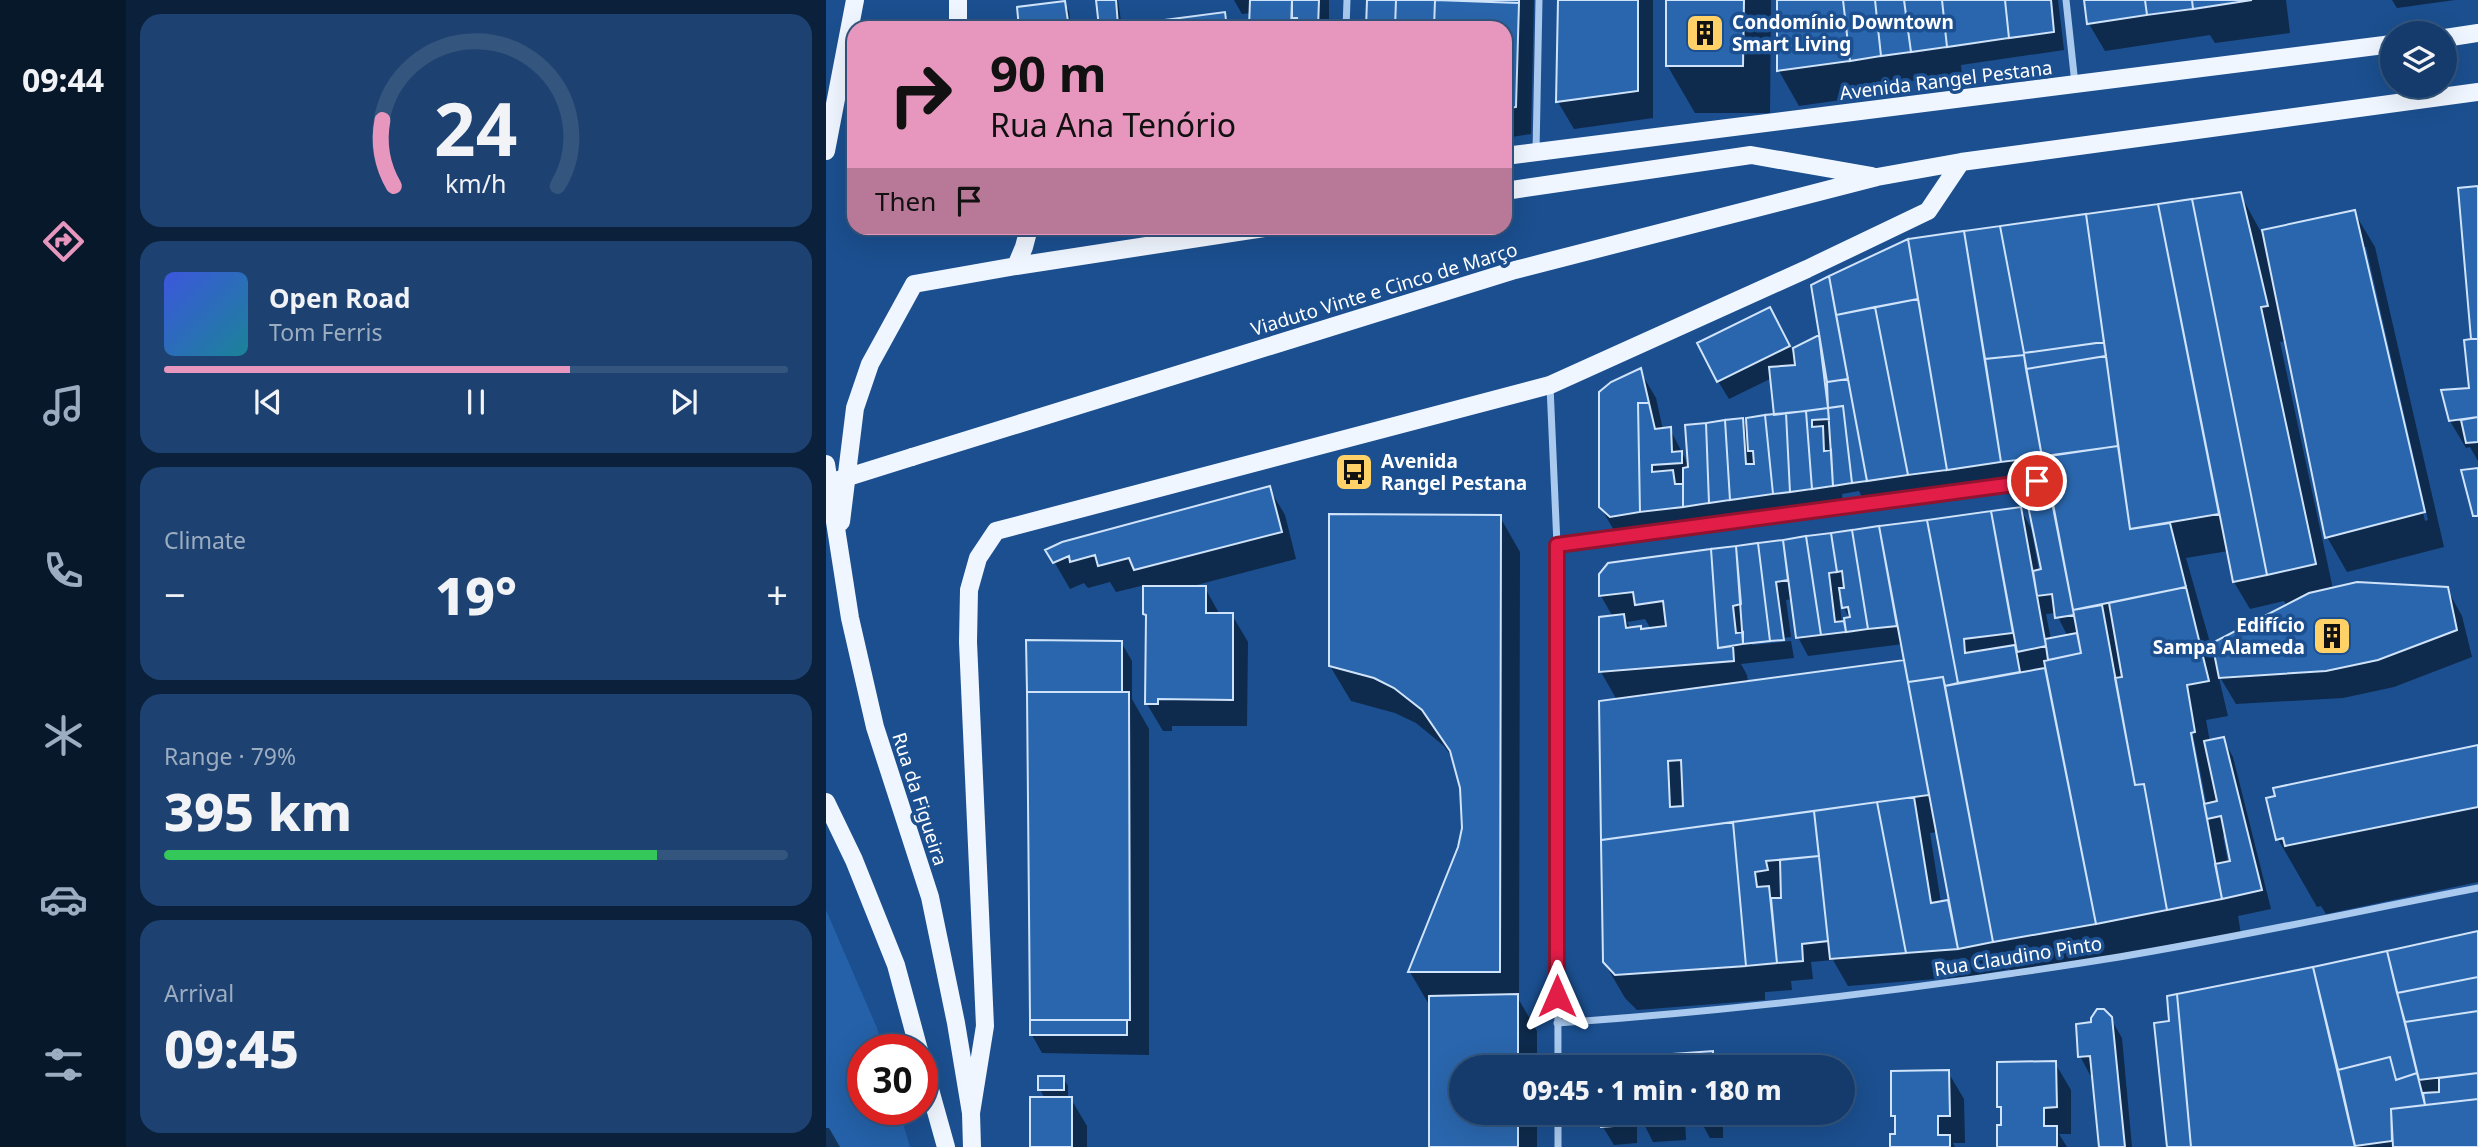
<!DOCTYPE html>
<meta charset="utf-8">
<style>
body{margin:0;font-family:"Noto Sans",sans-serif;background:#1d4271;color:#f1f3f6;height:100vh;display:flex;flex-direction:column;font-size:26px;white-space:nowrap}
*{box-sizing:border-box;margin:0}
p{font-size:23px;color:#9dadc1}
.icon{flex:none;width:38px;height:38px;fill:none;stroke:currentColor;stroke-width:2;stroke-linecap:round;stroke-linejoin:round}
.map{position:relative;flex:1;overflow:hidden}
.details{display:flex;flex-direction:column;gap:14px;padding:14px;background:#0b203b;width:700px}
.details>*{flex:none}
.guide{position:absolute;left:21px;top:21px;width:665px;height:214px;border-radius:21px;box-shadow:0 7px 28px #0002,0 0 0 2px #33557e;background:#e797bd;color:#111;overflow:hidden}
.fabs{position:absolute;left:1554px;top:21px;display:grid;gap:14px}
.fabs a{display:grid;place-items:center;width:77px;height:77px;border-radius:50%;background:#143b6b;box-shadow:0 7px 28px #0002,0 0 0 2px #33557e;font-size:35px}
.speed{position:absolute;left:21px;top:1034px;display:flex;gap:14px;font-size:35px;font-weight:700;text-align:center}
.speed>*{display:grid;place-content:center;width:91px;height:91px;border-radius:50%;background:#143b6b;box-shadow:0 7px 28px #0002,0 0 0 2px #33557e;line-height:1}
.speed .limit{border:10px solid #d22;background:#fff;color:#111}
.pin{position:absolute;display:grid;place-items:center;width:60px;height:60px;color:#fff;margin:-30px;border:4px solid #fff;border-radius:50%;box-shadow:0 2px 7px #0007}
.me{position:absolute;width:77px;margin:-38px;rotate:0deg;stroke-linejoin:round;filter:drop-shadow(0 0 5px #0008)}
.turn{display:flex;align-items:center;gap:24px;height:147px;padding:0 28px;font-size:32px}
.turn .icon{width:91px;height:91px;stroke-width:2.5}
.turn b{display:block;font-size:49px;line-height:60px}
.then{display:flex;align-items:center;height:66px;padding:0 28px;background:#0003;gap:14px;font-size:26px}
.big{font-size:52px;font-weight:800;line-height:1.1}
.details .widget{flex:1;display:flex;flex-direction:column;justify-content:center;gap:10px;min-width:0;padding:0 24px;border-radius:21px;background:#1d4271}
.details .dial{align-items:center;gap:0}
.dial svg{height:182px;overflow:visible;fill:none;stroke:#33557e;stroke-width:7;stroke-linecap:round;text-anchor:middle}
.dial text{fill:#f1f3f6;stroke:none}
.song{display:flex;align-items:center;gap:21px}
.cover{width:84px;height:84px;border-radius:10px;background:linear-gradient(135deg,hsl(230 70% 55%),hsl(190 70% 35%))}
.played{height:7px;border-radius:4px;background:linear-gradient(90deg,#e797bd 65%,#33557e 65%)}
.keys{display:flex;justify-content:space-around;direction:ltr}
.heat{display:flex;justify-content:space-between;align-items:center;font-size:38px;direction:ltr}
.charge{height:10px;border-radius:5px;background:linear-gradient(90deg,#34c759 79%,#33557e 0)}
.trip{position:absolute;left:623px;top:1055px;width:406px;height:70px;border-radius:35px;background:#143b6b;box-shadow:0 7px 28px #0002,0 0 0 2px #33557e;font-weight:800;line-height:70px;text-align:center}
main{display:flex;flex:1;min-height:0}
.tabs{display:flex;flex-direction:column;width:126px;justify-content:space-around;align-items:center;background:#08182b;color:#9dadc1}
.tabs .icon{width:49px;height:49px}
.tabs .selected{color:#e797bd}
.tabs b{font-size:32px;color:#f1f3f6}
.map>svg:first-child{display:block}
.green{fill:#2461a8}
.shadow{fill:#0007;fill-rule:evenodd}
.building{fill:#2a66ad;stroke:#cfe3fa;stroke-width:2;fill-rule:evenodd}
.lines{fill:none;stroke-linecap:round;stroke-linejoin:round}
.street{stroke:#a9c9ee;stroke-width:7}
.primary{stroke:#f0f6ff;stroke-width:18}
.primary-bridge{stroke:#f0f6ff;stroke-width:18}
.route-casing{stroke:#92132f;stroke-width:18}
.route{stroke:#e11d48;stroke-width:12}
.labels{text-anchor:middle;stroke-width:7;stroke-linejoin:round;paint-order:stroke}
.poi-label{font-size:19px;font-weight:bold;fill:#fff;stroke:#1b4f8f;text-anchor:start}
.street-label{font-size:19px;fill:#fff;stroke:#1b4f8f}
</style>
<main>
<nav class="tabs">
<b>09:44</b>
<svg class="icon selected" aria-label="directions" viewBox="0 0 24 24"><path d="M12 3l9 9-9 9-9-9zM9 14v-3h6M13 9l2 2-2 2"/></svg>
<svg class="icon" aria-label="music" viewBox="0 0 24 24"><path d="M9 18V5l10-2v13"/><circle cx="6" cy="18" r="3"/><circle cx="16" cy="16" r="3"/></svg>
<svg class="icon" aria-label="phone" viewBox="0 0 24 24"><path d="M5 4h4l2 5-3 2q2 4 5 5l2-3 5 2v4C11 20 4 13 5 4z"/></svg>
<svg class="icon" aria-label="climate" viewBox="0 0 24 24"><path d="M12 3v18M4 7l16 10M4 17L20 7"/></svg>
<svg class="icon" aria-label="car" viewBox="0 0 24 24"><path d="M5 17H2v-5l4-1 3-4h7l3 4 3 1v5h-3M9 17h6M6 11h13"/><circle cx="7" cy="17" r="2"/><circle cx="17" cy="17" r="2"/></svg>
<svg class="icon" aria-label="filters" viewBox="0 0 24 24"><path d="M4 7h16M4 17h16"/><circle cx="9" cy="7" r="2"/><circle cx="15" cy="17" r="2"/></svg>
</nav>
<section class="details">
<div class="widget dial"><svg viewBox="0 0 100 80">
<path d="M14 69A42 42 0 1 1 86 69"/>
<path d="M14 69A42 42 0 0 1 9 40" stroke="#e797bd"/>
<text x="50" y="56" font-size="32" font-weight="700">24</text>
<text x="50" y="72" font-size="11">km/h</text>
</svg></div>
<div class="widget">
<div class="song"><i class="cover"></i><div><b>Open Road</b><p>Tom Ferris</p></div></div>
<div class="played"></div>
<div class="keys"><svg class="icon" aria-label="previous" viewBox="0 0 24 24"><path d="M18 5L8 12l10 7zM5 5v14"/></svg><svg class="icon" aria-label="pause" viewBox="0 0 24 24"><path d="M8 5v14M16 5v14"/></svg><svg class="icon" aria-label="next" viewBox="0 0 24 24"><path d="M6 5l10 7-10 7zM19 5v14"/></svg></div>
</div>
<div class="widget"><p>Climate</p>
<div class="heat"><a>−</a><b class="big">19°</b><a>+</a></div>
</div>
<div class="widget"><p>Range · 79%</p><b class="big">395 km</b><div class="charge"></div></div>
<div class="widget"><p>Arrival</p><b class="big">09:45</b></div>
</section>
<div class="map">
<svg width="1652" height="1147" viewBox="0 0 1652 1147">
<rect width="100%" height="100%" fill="#1b4f8f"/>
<path class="green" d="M0,910L51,1028L57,1050H37V1110H73L84,1147H0Z"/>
<path class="shadow" d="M272,0H292L296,28L398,14L406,28H276Z
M408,0H503V28H425V13L416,14Z
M543,0H708L705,134L679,138V28H542Z
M734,0H827V118L748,129L732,102Z
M842,0H945L944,113H869L841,65Z
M953,0H1232L1238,50L1135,65L1136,74L1042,87L1043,96L973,106L953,71Z
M1260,0H1460L1464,33L1389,43L1384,35L1279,51L1263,24Z
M1566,0H1629L1571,8Z
M238,3L243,11L245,28H195Z
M1652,187V461L1644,447L1640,448L1624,421L1645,390Z
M1414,194L1435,232L1528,212L1549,247L1618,547L1521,572L1501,537L1461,341L1454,342L1507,589H1621L1636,616L1646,657L1568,687L1517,698L1410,704L1392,674L1402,716L1380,720L1384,742L1397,739L1407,757L1445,909L1412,916L1415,934L1189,977L1184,969L1148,976L1022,986L1007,960L985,962L987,979L965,981L966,990L939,992V1000L811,1010L799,998L778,962L775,702L791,700L775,672L774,618L787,617L775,596L774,575L887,551L1194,508L1205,528L1213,571L1217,570L1204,507L1228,504L1223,475L1188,480L1189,489L1058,508L1053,499L1038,501L1033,491L1016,494L1017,504L828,530V539L801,543L790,534L774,506L814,371L830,398L837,430L844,429L864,468L916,420L923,431L950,416L946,378L903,399L892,381L954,328L970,358L969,350L995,336L987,286L1083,241ZM1536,247H1540L1602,520L1599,521ZM1402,551L1408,582L1424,609L1458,601L1461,606L1385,646L1360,558ZM1016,597L1018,608L1024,619L1016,623L1013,598ZM966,599L972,637L982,656L1077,644L1081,669L922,683L921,675L915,664L968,658L965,641L926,645V642L965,637L960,600ZM1230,613L1242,637L1225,640L1220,614ZM819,619L825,629H805L801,622ZM1116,677L1120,685V695ZM1365,724L1381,806H1377L1362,725ZM1112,832L1125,902L1115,903L1104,833ZM1400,835L1406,863H1402L1397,836Z
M443,488L459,515L470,559L363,587L379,588L394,615H406L422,642L421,726H346V731H337L321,704V618L319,614V585L290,592L284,582L262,588L258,583L244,589L222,551Z
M674,517L694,552L693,1000L711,1031V1068H635V1113H711V1147H605V1008L584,972L634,848L638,828L635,788L628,760L618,746L590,723L569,713L525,701L504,666Z
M295,642L306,661V699L323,729V1055L216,1053L206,1035Z
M1652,746V882L1500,914L1495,906L1491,907L1452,839Z
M1652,933V1147H1343L1344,1023L1487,968Z
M1285,1019L1296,1038L1306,1147H1274L1268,1075H1264L1254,1056L1267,1024Z
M886,1053L895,1068H777Z
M1229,1063L1245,1090V1134H1233L1241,1147H1172L1177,1113L1173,1106Z
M1122,1072L1138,1099L1139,1143H1127L1129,1147H1066L1071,1136L1070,1122L1066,1115Z
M237,1078L242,1086V1099H245L261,1126V1147H206L219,1099L214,1089Z
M777,1113H897V1138H884L873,1118L859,1119L860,1140L827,1142L817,1122H811V1143L788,1145L777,1127Z
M0,1128H3L14,1147H0Z"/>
<path class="building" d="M270,0H290L292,25L273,27Z
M424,0H466L465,28H423Z
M466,0H493L492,28H473L471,18H466Z
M541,0H570L569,28H540Z
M570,0H609L608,28H569Z
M609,0H693V3Z
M609,0L693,3L690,107L679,109V28H608Z
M732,0H812V91L730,102Z
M840,0H918L917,66H840Z
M951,0H1017L1024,61L951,71Z
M1017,0H1049L1055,56L1024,61Z
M1049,0H1078L1085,52L1055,56Z
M1078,0H1116L1121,47L1085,52Z
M1116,0H1179L1183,38L1121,47Z
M1179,0H1225L1228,32L1183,38Z
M1258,0H1319L1321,15L1261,24Z
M1319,0H1366L1367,9L1321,15Z
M1366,0H1426L1367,9Z
M239,1L243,28H193L191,7Z
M399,12L401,28H293V26Z
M1652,186V339H1645L1632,188Z
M1415,192L1442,306L1435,307L1490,564L1441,575L1366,199Z
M1366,199L1441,575L1407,582L1332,204Z
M1332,204L1393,514L1304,529L1260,214Z
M1529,210L1599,512L1499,538L1436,230Z
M1260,214L1278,342L1198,353L1174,226Z
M1174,226L1198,353L1278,342L1280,356L1200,369L1198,355L1159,359L1138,231Z
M1138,231L1175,462L1121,470L1082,239Z
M1082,239L1092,299L1010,315L1003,276Z
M1003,276L1022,379L1001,382L985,285Z
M1092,299L1121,470L1082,475L1049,307Z
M944,307L964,346L891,382L871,343Z
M1049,307L1082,475L1041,481L1010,315Z
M993,335L1002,408L948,415L943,367L969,365L967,348Z
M1645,339H1652V417L1623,421L1615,390L1643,388L1638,340Z
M1198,355L1216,457L1175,462L1159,359Z
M1280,356L1292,446L1216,457L1200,369Z
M815,368L823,403H812L814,512L784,517L773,507V392L785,382Z
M1022,379L1041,481L1026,483L1017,406L1002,408L1001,382Z
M812,403H823L829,429L845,427L846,452L856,451V463L826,465V472L847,470L849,484H857V507L814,512Z
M1017,406L1026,483L1007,486L1002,408Z
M1002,408L1003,419L986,420V427L997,426L998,451L1005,450L1007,486L986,489L980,411Z
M980,411L986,489L964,492L960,413Z
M960,413L964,492L947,494L939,415Z
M939,415L947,494L904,500L899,420L917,418L920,464H928L927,451H922L920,418Z
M1652,417V442L1640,443L1635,420Z
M899,420L904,500L883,503L880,423Z
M880,423L883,503L857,507V468L862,467L859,425Z
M1292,446L1304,529L1344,523L1360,587L1247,610L1218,456Z
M1652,468V516H1647L1635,470Z
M444,486L456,532L308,570L303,558L272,566L269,555L244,562L243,556L227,563L219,550L236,542Z
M1226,502L1248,615L1229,618L1226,594L1211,596L1207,571L1215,569L1202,506Z
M1195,507L1220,646L1191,652L1165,511Z
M1165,511L1187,633L1138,639L1139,653L1189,645L1194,672L1132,683L1101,520Z
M503,514L675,515L674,972H582L632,847L636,828L634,788L624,751L596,710L568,688L548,678L503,666Z
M1101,520L1132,683L1119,686L1117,677L1082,682L1053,526Z
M1053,526L1071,626L1042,629L1026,530Z
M1026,530L1042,629L1020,632L1018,618L1024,617L1022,607L1016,608L1013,588H1018L1016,571L1011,572L1005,533Z
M1005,533L1011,572L1003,573L1009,622L1018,621L1020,632L995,635L980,536Z
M980,536L995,635L970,638L957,540Z
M957,540L962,580L950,582L958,640L944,641L932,543Z
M932,543L944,641L917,644L910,546Z
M910,546L915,604L907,606L910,633L917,632V644L892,648L885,549Z
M885,549L892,648L907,646L908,661L773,672V617L798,614L800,628L815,626V629L840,626L837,601L809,605L807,592L773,596V574L782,563Z
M1531,582L1622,587L1631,630L1552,660L1500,671L1393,678L1386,643L1483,593Z
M317,586H380V613H407V700L332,699V704H319L320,615L317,614Z
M1360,587L1383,681L1361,685L1369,732L1365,733L1396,899L1341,910L1318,784L1309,785L1289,678L1296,677L1283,603Z
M1276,605L1309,785L1318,784L1341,910L1270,924L1218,661L1255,653L1247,610Z
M1251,633L1255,653L1222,660L1219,639Z
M200,640L296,641V692H201Z
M1078,660L1103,795L775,840L773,701ZM855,760L857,806L844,807L842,761Z
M1219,668L1270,924L1167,942L1119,686Z
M1117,677L1167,942L1132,949L1082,682Z
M201,692H303L304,1020H204Z
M1398,737L1436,890L1396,899L1389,864L1404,861L1395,816L1381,819L1378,804L1391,801L1378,741Z
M1652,745V807L1459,846L1457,838L1450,840L1440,798L1449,796L1447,788Z
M1088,797L1105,903L1122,900L1132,949L1080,953L1051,802Z
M1051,802L1080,953L1004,959L988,811Z
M988,811L993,856L940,861L942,870L929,872L931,887L943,886L951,963L920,966L907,822Z
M907,822L920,966L789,975L777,962L775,840Z
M993,856L1002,941L976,944L977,961L951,963L945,898H955L954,860Z
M1652,931V977L1571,993L1561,951Z
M1561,951L1591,1073L1570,1080L1564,1057L1512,1070L1487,967Z
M1487,967L1529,1147H1365L1351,994Z
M1652,977V1011L1579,1022L1571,993Z
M692,994V1068H635V1113H692V1147H603V996Z
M1351,994L1359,1080L1365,1147H1341L1328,1023L1343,1021L1341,996Z
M1271,1009H1278L1286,1017L1299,1147H1273L1264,1056L1252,1057L1250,1024L1265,1022V1018Z
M1652,1011V1073L1593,1080L1579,1022Z
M204,1020H301V1035H204Z
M887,1051V1068H833V1055Z
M833,1055V1068H775L782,1059Z
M1564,1057L1570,1080L1591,1073L1599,1105L1565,1109L1566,1141L1529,1146L1512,1070Z
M1230,1061L1231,1107L1218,1108V1126H1231V1147H1171V1125H1175V1107H1171V1062Z
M1123,1070L1124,1116H1112V1135H1124V1147H1064V1134H1069V1116H1065V1071Z
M1652,1073V1099L1599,1105L1597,1093L1613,1092V1078Z
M212,1076H238V1090H212Z
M204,1097H246V1147H204Z
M1652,1099V1147H1567L1565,1109Z
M775,1113H801V1125L775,1127Z
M815,1113H832V1123L815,1125Z
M832,1113H850V1122L832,1123Z"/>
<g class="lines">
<path class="street" d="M1240,0L1249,84
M520,28L521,0
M710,152L713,0
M724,386L731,545L732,1068
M731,545L1211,481
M731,1023C920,1010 1107,987 1293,957C1413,937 1533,911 1652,888
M732,1113V1147"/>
<path class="primary" d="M132,0V28
M1619,38L1652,33
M0,151L29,0
M679,156L1566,44
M679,191L925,155L1046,176
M190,266L198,247L203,228
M86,457L689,270L1051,177L1135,162L1652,92
M0,464L24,618L49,727L104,897L130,1023L145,1113L146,1147
M15,522L29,408L44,364L88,284L190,266L438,228
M0,802L28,860L70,965L93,1050
M96,1061L120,1147
M145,1113L159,1026L142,642L143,590L152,558L170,531L724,385L981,269L1102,211L1135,162"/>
<path class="primary-bridge" d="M0,484L86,457"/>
</g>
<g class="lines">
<defs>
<path id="route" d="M731,996V545L1211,481"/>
</defs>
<use href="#route" class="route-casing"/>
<use href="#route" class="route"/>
</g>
<defs>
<symbol id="building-square" viewBox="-11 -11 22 22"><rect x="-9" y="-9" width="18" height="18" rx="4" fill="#ffd166" stroke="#1b4f8f"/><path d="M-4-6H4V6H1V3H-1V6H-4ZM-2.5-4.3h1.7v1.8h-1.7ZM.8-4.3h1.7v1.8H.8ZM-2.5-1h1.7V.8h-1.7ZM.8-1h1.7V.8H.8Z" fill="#111"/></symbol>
<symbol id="bus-square" viewBox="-11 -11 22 22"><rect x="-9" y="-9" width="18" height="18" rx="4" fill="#ffd166" stroke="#1b4f8f"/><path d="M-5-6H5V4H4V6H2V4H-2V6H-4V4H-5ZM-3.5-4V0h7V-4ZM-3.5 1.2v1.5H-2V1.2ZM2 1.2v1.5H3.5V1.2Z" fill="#111"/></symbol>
</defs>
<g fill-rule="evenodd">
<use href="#building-square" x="857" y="11" width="44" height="44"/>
<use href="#bus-square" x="506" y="450" width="44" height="44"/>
<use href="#building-square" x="1484" y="614" width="44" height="44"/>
</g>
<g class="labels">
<g class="poi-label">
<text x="906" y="29">Condomínio Downtown<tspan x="906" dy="22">Smart Living</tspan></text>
<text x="555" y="468">Avenida<tspan x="555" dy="22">Rangel Pestana</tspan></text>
<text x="1479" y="632" text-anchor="end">Edifício<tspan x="1479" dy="22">Sampa Alameda</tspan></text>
</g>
<g class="street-label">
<text transform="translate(1120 80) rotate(-7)" y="7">Avenida Rangel Pestana</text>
<text transform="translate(558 289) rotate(-17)" y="7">Viaduto Vinte e Cinco de Março</text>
<text transform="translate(94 799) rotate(72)" y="7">Rua da Figueira</text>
<text transform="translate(1192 956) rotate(-9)" y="7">Rua Claudino Pinto</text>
</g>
</g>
</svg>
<div class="fabs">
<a><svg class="icon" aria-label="layers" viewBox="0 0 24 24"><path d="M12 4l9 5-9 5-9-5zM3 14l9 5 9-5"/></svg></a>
</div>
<div class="speed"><div class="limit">30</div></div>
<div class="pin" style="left:1211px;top:481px;background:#d93025"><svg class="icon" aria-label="arrive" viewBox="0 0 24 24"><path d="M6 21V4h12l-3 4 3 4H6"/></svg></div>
<svg class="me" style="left:731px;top:996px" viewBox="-20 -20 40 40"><path d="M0-17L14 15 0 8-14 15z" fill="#e11d48" stroke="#fff" stroke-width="4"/></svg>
<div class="trip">09:45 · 1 min · 180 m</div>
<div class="guide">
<div class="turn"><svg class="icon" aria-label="right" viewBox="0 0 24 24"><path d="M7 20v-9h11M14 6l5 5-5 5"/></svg><div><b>90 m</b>Rua Ana Tenório</div></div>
<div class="then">Then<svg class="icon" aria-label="arrive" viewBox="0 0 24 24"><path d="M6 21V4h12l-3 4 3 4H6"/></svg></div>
</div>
</div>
</main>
